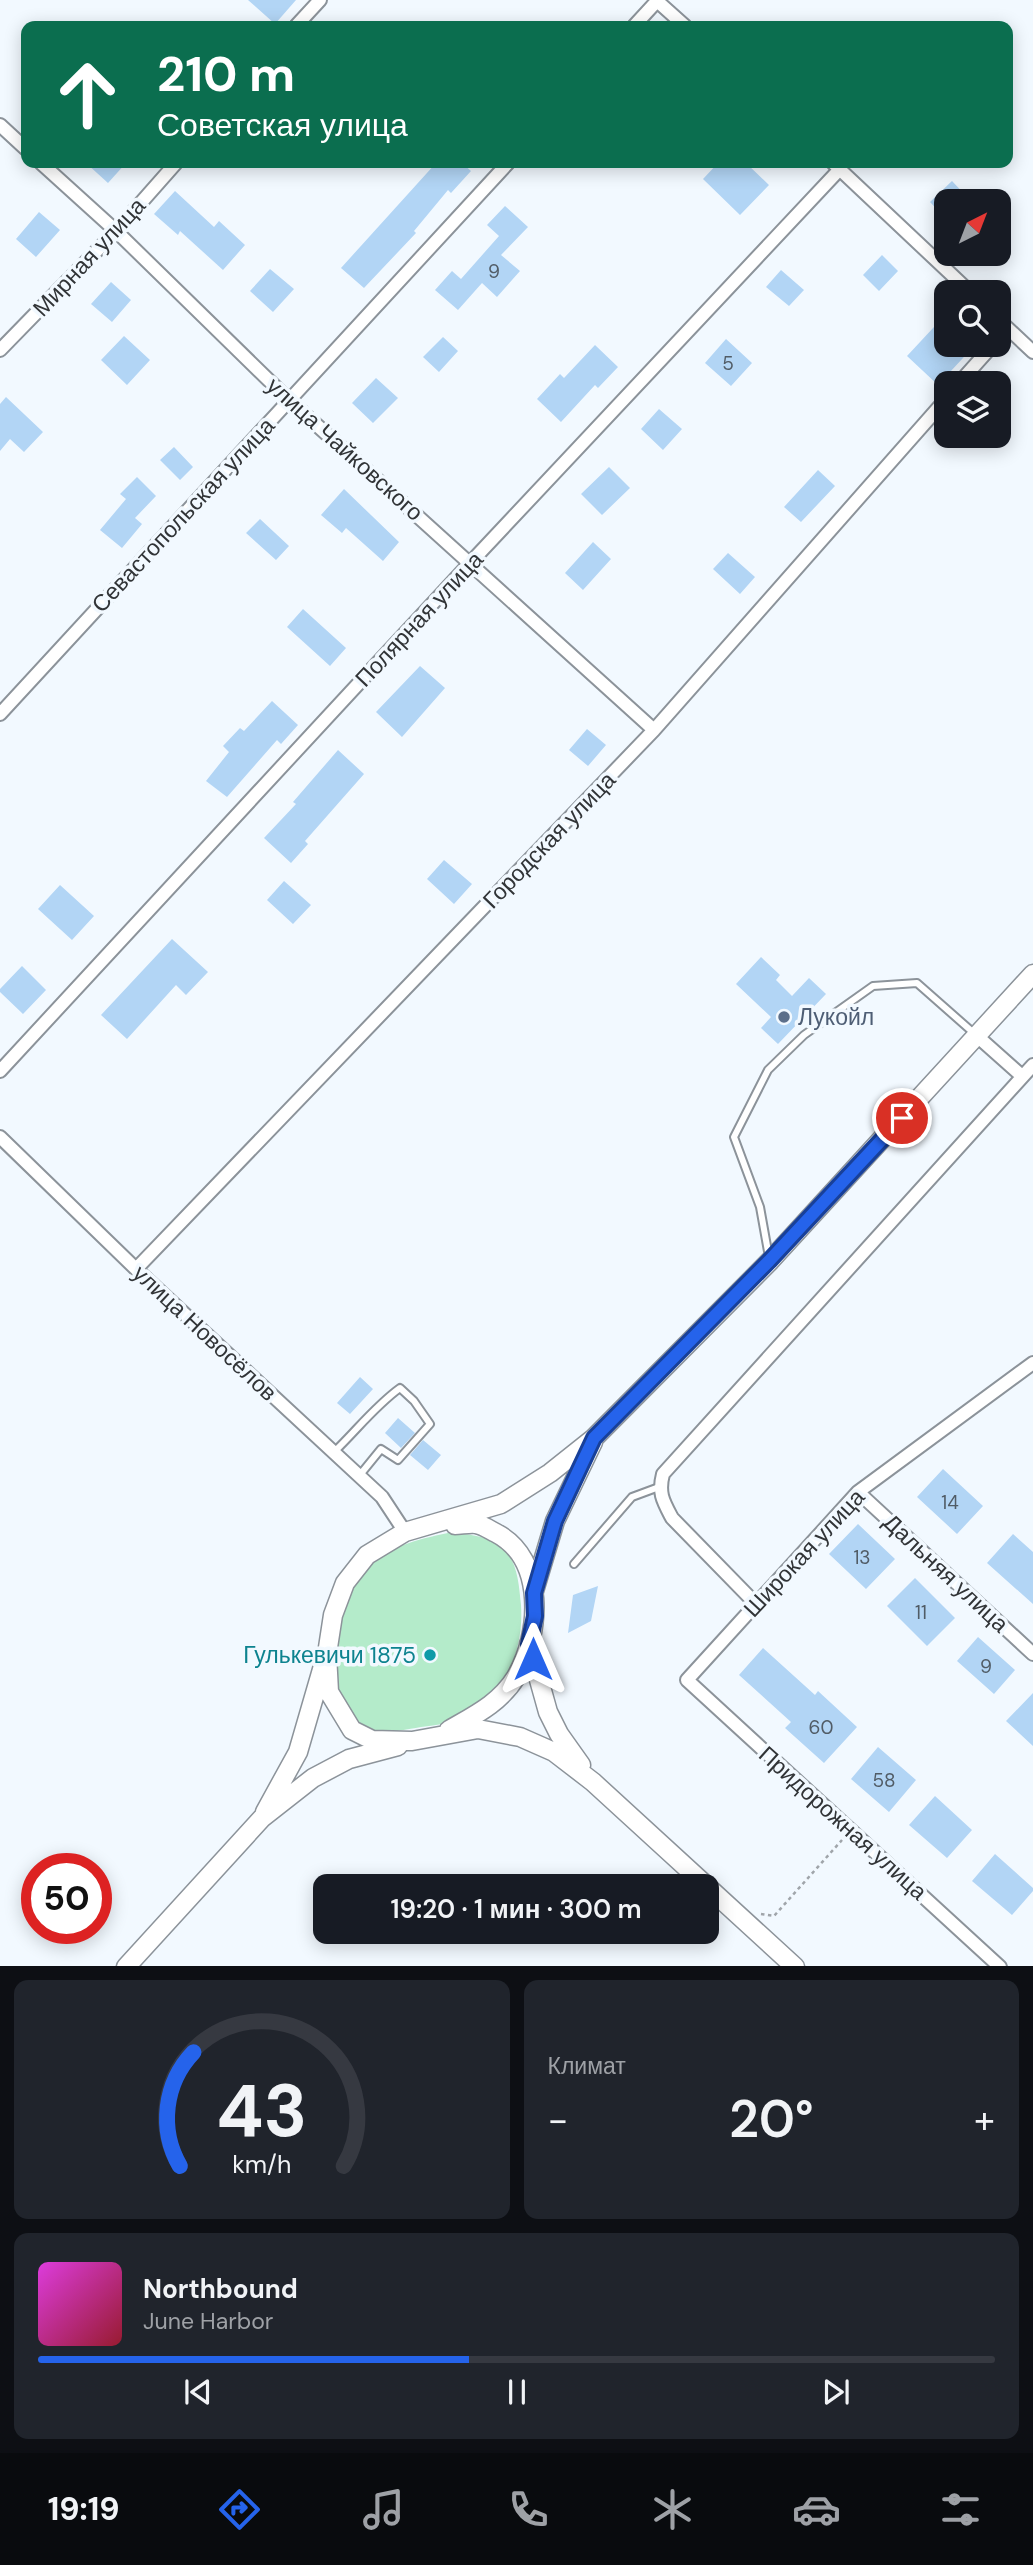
<!DOCTYPE html>
<html lang="ru">
<meta charset="utf-8">
<style>
body{margin:0;font-family:"DM Sans",sans-serif;background:#20242c;color:#f1f3f6;height:100vh;display:flex;flex-direction:column;font-size:26px;white-space:nowrap}
*{box-sizing:border-box;margin:0}
p{font-size:23px;color:#9ea1a6}
.icon{flex:none;width:38px;height:38px;fill:none;stroke:currentColor;stroke-width:2;stroke-linecap:round;stroke-linejoin:round}
.map{position:relative;height:1966px;overflow:hidden}
.details{display:flex;flex-direction:column;gap:14px;padding:14px;background:#0d0f14;flex:1}
.details>*{flex:none}
.banner{position:absolute;left:21px;top:21px;width:992px;height:147px;border-radius:14px;box-shadow:0 4px 18px #0003;background:#0b6e4f;color:#fff;overflow:hidden}
.needle{width:46px;rotate:42deg}
.controls{position:absolute;left:934px;top:189px;display:grid;gap:14px}
.controls a{display:grid;place-items:center;width:77px;height:77px;border-radius:14px;background:#171b24;box-shadow:0 4px 18px #0003;font-size:35px}
.speed{position:absolute;left:21px;top:1853px;display:flex;gap:14px;font-size:35px;font-weight:700;text-align:center}
.speed>*{display:grid;place-content:center;width:91px;height:91px;border-radius:50%;background:#171b24;box-shadow:0 4px 18px #0003;line-height:1}
.speed .limit{border:10px solid #d22;background:#fff;color:#111}
.pin{position:absolute;display:grid;place-items:center;width:60px;height:60px;color:#fff;margin:-30px;border:4px solid #fff;border-radius:50%;box-shadow:0 2px 7px #0007}
.me{position:absolute;width:77px;margin:-38px;rotate:0deg;stroke-linejoin:round;filter:drop-shadow(0 0 5px #0008)}
.turn{display:flex;align-items:center;gap:24px;height:147px;padding:0 21px;font-size:32px}
.turn .icon{width:91px;height:91px;stroke-width:2.5}
.turn b{display:block;font-size:49px;line-height:60px}
.big{font-size:52px;font-weight:600;line-height:1.1}
.details .widget{flex:1;display:flex;flex-direction:column;justify-content:center;gap:10px;min-width:0;padding:0 24px;border-radius:14px;background:#20242c}
.details .dial{align-items:center;gap:0}
.dial svg{height:182px;overflow:visible;fill:none;stroke:#363941;stroke-width:7;stroke-linecap:round;text-anchor:middle}
.dial text{fill:#f1f3f6;stroke:none}
.song{display:flex;align-items:center;gap:21px}
.cover{width:84px;height:84px;border-radius:10px;background:linear-gradient(135deg,hsl(300 70% 55%),hsl(350 70% 35%))}
.played{height:7px;border-radius:4px;background:linear-gradient(90deg,#2563eb 45%,#363941 45%)}
.keys{display:flex;justify-content:space-around;direction:ltr}
.heat{display:flex;justify-content:space-between;align-items:center;font-size:38px;direction:ltr}
.details .tiles{flex:1;display:grid;gap:14px;grid-template-columns:1fr 1fr}
.widget:last-child{grid-column:span 2}
.trip{position:absolute;left:313px;top:1874px;width:406px;height:70px;border-radius:14px;background:#171b24;box-shadow:0 4px 18px #0003;font-weight:600;line-height:70px;text-align:center}
.tab-bar{display:flex;height:112px;justify-content:space-around;align-items:center;background:#090b0e;color:#9ea1a6}
.tab-bar .icon{width:49px;height:49px}
.tab-bar .current{color:#2563eb}
.tab-bar b{font-size:32px;color:#f1f3f6}
.map>svg:first-child{display:block}
.green{fill:#b4ebca}
.building{fill:#b2d5f5}
.lines{fill:none;stroke-linecap:round;stroke-linejoin:round}
.lane-casing{stroke:#8c939a;stroke-width:10}
.street-casing{stroke:#8c939a;stroke-width:16}
.secondary-casing{stroke:#8c939a;stroke-width:21}
.path{stroke:#a0a5aa;stroke-width:2.5;stroke-dasharray:3.5 3.5;stroke-linecap:butt}
.lane{stroke:#fff;stroke-width:6}
.street{stroke:#fff;stroke-width:12}
.secondary{stroke:#fff;stroke-width:18}
.route-casing{stroke:#184099;stroke-width:18}
.route{stroke:#2563eb;stroke-width:12}
.service-dot{fill:#5c6f8a;stroke:#f2f9ff;stroke-width:2.5}
.culture-dot{fill:#0f9aa8;stroke:#f2f9ff;stroke-width:2.5}
.labels{text-anchor:middle;stroke-width:7;stroke-linejoin:round;paint-order:stroke}
.number-label{font-size:19px;fill:#515c66}
.street-label{font-size:23px;fill:#313437;stroke:#f2f9ff}
.service-label{font-size:23px;fill:#4e5e75;stroke:#f2f9ff;text-anchor:start}
.culture-label{font-size:23px;fill:#0d838f;stroke:#f2f9ff;text-anchor:end}
</style>
<div class="map">
<svg width="1033" height="1967" viewBox="0 0 1033 1967">
<rect width="100%" height="100%" fill="#f2f9ff"/>
<path class="green" d="M448,1533C467,1534 489,1535 504,1549C518,1563 519,1586 521,1605C524,1649 507,1691 468,1715C455,1723 436,1725 421,1727C394,1732 385,1733 357,1728C350,1715 339,1700 335,1685C331,1671 336,1652 338,1637C347,1566 382,1546 448,1533Z"/>
<path class="building" d="M248,0H296L275,24Z
M86,163H126L108,183Z
M436,163H462L471,171L451,193L448,190L414,231L416,233L364,288L341,268Z
M718,163H746L769,185L740,215L703,179Z
M952,181L971,201H947V220L930,202Z
M175,191L214,227L219,221L245,245L223,270L180,231L178,235L154,214Z
M505,206L528,227L501,255L520,271L497,297L482,283L458,310L435,290L452,271L461,279L499,236L487,225Z
M39,212L60,230L36,257L16,239Z
M882,255L898,271L879,291L863,275Z
M270,269L294,289L273,312L250,291Z
M781,270L804,290L789,306L766,287Z
M111,282L131,300L112,322L91,304Z
M947,313V345H975L938,385L907,356Z
M124,336L150,360L127,385L101,360Z
M443,337L458,351L439,372L423,357Z
M726,339L752,363L731,386L705,363Z
M595,345L618,367L598,388L595,385L561,422L537,399L560,374L564,378Z
M376,378L398,398L373,423L352,403Z
M6,397L43,432L24,452L10,439L0,451V404Z
M659,409L682,429L663,450L641,429Z
M174,447L193,467L180,480L160,460Z
M609,467L630,488L602,515L581,494Z
M818,470L835,486L801,522L784,507Z
M137,477L156,496L135,518L142,524L122,548L100,530L126,499L120,494Z
M344,489L399,542L383,561L346,528L342,533L321,515Z
M260,519L289,546L276,560L246,533Z
M593,542L611,559L583,590L565,573Z
M728,553L755,577L740,594L713,569Z
M303,609L346,648L330,666L287,627Z
M420,666L445,688L402,737L376,712Z
M272,701L298,725L281,744L277,740L227,797L206,781L229,752L223,746L240,728L244,731Z
M587,729L606,745L588,766L569,750Z
M338,750L364,774L305,841L308,844L291,863L264,838L296,804L293,802Z
M444,860L472,884L454,904L427,879Z
M284,881L311,905L293,924L267,900Z
M60,885L94,916L72,940L38,909Z
M172,939L208,972L186,995L176,985L127,1039L101,1015Z
M761,957L780,975L776,980L792,996L809,978L826,994L778,1044L761,1028L771,1017L736,984Z
M22,966L46,990L23,1014L0,992V989Z
M360,1377L373,1389L350,1414L337,1403Z
M398,1418L415,1433L401,1448L385,1433Z
M423,1440L441,1455L428,1470L410,1455Z
M943,1469L983,1506L957,1534L917,1497Z
M858,1524L895,1559L866,1589L829,1554Z
M1013,1534L1033,1552V1604L987,1563Z
M915,1578L955,1618L927,1646L887,1606Z
M598,1586L591,1621L568,1633L573,1595Z
M978,1637L1015,1670L994,1694L957,1661Z
M763,1648L815,1695L818,1691L857,1727L824,1763L785,1728L791,1722L739,1675Z
M1033,1693V1746L1006,1721Z
M878,1747L916,1780L889,1812L851,1779Z
M935,1796L972,1830L947,1858L909,1825Z
M995,1854L1033,1888V1891L1012,1915L972,1881Z"/>
<g class="lines">
<defs>
<path id="lane" d="M769,1257L760,1207L734,1137L768,1070L804,1035L873,986L917,983L976,1035
M334,1452C356,1431 375,1406 400,1388L414,1401L430,1424L398,1460L381,1449L359,1476
M574,1564L632,1497L659,1487"/>
<path id="street" d="M656,0L685,26
M296,26L320,0
M634,26L657,1
M0,125L26,149
M41,163L116,231L289,400L654,730
M833,163L970,292
M999,320L1033,352
M0,350L116,231L176,163
M959,383L993,345
M0,714L508,163
M977,1036L1022,1076
M0,1071L471,562L840,169
M0,1137L136,1269L382,1497L405,1532
M136,1269L654,730L947,398
M858,1492L1033,1654
M756,1604L672,1518C663,1501 658,1493 663,1474L1033,1065
M1000,1967L687,1680L858,1492L1033,1363"/>
<path id="secondary" d="M534,1591L555,1521L593,1442
M529,1644L548,1712L559,1734L581,1765
M449,1730C475,1715 500,1703 516,1677C541,1634 546,1559 496,1533C490,1530 483,1525 476,1524C470,1523 461,1525 455,1525
M265,1812L298,1752L323,1666
M126,1967L262,1818L313,1778L349,1759L398,1746
M795,1967L593,1782L554,1752L520,1737L478,1729L412,1741L372,1740L352,1730L329,1692L327,1654L333,1615L345,1583L367,1555L405,1532L501,1504L550,1473L594,1438L770,1261L1033,974"/>
</defs>
<use href="#lane" class="lane-casing"/>
<use href="#street" class="street-casing"/>
<use href="#secondary" class="secondary-casing"/>
<path class="path" d="M761,1914L774,1916L842,1840"/>
<use href="#lane" class="lane"/>
<use href="#street" class="street"/>
<use href="#secondary" class="secondary"/>
</g>
<g class="lines">
<defs>
<path id="route" d="M533,1659L529,1644L535,1616L534,1593L555,1521L594,1438L769,1261L902,1118"/>
</defs>
<use href="#route" class="route-casing"/>
<use href="#route" class="route"/>
</g>
<circle class="service-dot" cx="784" cy="1017" r="7"/>
<circle class="culture-dot" cx="430" cy="1655" r="7"/>
<g class="labels">
<g class="number-label">
<text x="494" y="278">9</text>
<text x="728" y="370">5</text>
<text x="950" y="1509">14</text>
<text x="862" y="1564">13</text>
<text x="921" y="1619">11</text>
<text x="986" y="1673">9</text>
<text x="821" y="1734">60</text>
<text x="884" y="1787">58</text>
</g>
<g class="street-label">
<text transform="translate(89 257) rotate(-47)" y="8">Мирная улица</text>
<text transform="translate(345 449) rotate(42)" y="8">улица Чайковского</text>
<text transform="translate(183 515) rotate(-47)" y="8">Севастопольская улица</text>
<text transform="translate(419 619) rotate(-47)" y="8">Полярная улица</text>
<text transform="translate(549 840) rotate(-46)" y="8">Городская улица</text>
<text transform="translate(205 1333) rotate(43)" y="8">улица Новосёлов</text>
<text transform="translate(804 1553) rotate(-47)" y="8">Широкая улица</text>
<text transform="translate(946 1573) rotate(43)" y="8">Дальняя улица</text>
<text transform="translate(843 1823) rotate(42)" y="8">Придорожная улица</text>
</g>
<g class="service-label">
<text x="798" y="1025">Лукойл</text>
</g>
<g class="culture-label">
<text x="416" y="1663">Гулькевичи 1875</text>
</g>
</g>
</svg>
<div class="controls">
<a><svg class="needle" viewBox="-14 -14 28 28"><path d="M0-13l5 13h-10z" fill="#e53935"/><path d="M0 13l5-13h-10z" fill="#9ea1a6"/></svg></a>
<a><svg class="icon" aria-label="search" viewBox="0 0 24 24"><circle cx="10" cy="10" r="6"/><path d="M15 15l6 6"/></svg></a>
<a><svg class="icon" aria-label="layers" viewBox="0 0 24 24"><path d="M12 4l9 5-9 5-9-5zM3 14l9 5 9-5"/></svg></a>
</div>
<div class="speed"><div class="limit">50</div></div>
<div class="pin" style="left:902px;top:1118px;background:#d93025"><svg class="icon" aria-label="arrive" viewBox="0 0 24 24"><path d="M6 21V4h12l-3 4 3 4H6"/></svg></div>
<svg class="me" style="left:533px;top:1659px" viewBox="-20 -20 40 40"><path d="M0-17L14 15 0 8-14 15z" fill="#2563eb" stroke="#fff" stroke-width="4"/></svg>
<div class="trip">19:20 · 1 мин · 300 m</div>
<div class="banner">
<div class="turn"><svg class="icon" aria-label="ahead" viewBox="0 0 24 24"><path d="M12 20V5M6 11l6-6 6 6"/></svg><div><b>210 m</b>Советская улица</div></div>
</div>
</div>
<section class="details">
<div class="tiles">
<div class="widget dial"><svg viewBox="0 0 100 80">
<path d="M14 69A42 42 0 1 1 86 69"/>
<path d="M14 69A42 42 0 0 1 20 19" stroke="#2563eb"/>
<text x="50" y="56" font-size="32" font-weight="700">43</text>
<text x="50" y="72" font-size="11">km/h</text>
</svg></div>
<div class="widget"><p>Климат</p>
<div class="heat"><a>−</a><b class="big">20°</b><a>+</a></div>
</div>
<div class="widget">
<div class="song"><i class="cover"></i><div><b>Northbound</b><p>June Harbor</p></div></div>
<div class="played"></div>
<div class="keys"><svg class="icon" aria-label="previous" viewBox="0 0 24 24"><path d="M18 5L8 12l10 7zM5 5v14"/></svg><svg class="icon" aria-label="pause" viewBox="0 0 24 24"><path d="M8 5v14M16 5v14"/></svg><svg class="icon" aria-label="next" viewBox="0 0 24 24"><path d="M6 5l10 7-10 7zM19 5v14"/></svg></div>
</div>
</div>
</section>
<nav class="tab-bar">
<b>19:19</b>
<svg class="icon current" aria-label="directions" viewBox="0 0 24 24"><path d="M12 3l9 9-9 9-9-9zM9 14v-3h6M13 9l2 2-2 2"/></svg>
<svg class="icon" aria-label="music" viewBox="0 0 24 24"><path d="M9 18V5l10-2v13"/><circle cx="6" cy="18" r="3"/><circle cx="16" cy="16" r="3"/></svg>
<svg class="icon" aria-label="phone" viewBox="0 0 24 24"><path d="M5 4h4l2 5-3 2q2 4 5 5l2-3 5 2v4C11 20 4 13 5 4z"/></svg>
<svg class="icon" aria-label="climate" viewBox="0 0 24 24"><path d="M12 3v18M4 7l16 10M4 17L20 7"/></svg>
<svg class="icon" aria-label="car" viewBox="0 0 24 24"><path d="M5 17H2v-5l4-1 3-4h7l3 4 3 1v5h-3M9 17h6M6 11h13"/><circle cx="7" cy="17" r="2"/><circle cx="17" cy="17" r="2"/></svg>
<svg class="icon" aria-label="filters" viewBox="0 0 24 24"><path d="M4 7h16M4 17h16"/><circle cx="9" cy="7" r="2"/><circle cx="15" cy="17" r="2"/></svg>
</nav>
